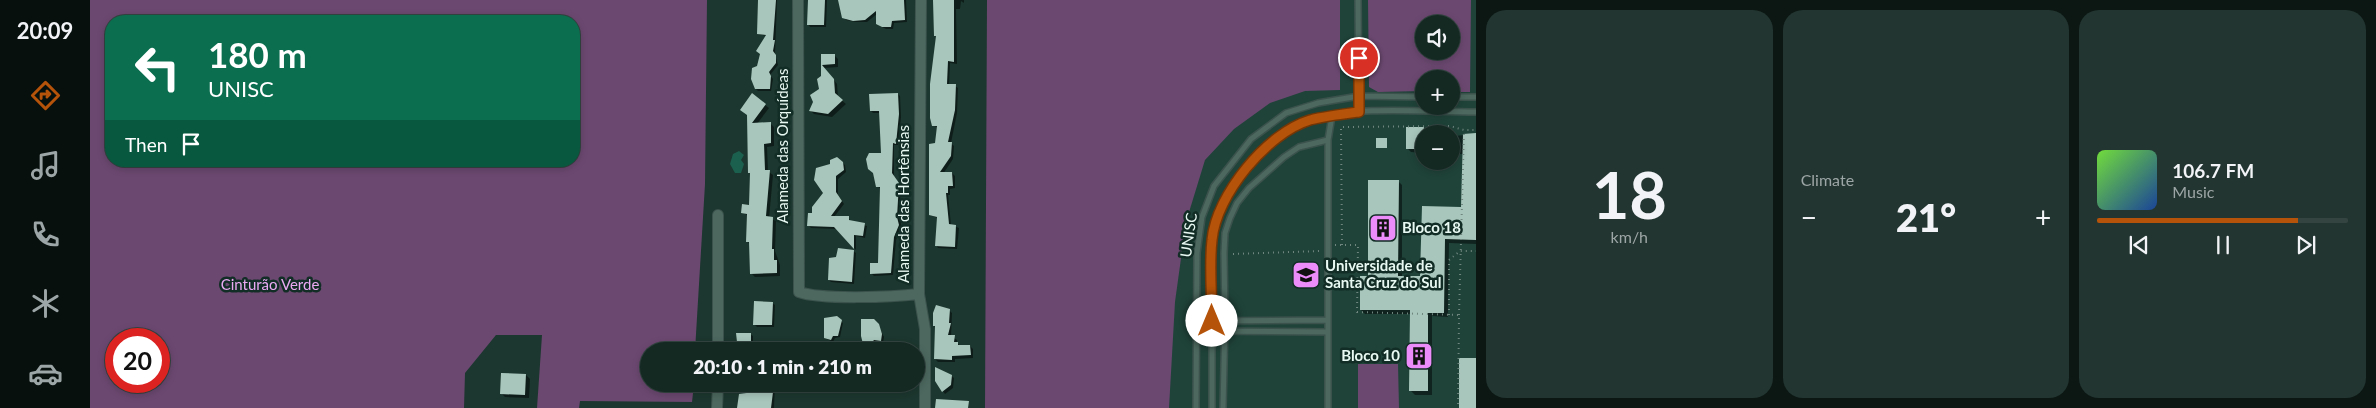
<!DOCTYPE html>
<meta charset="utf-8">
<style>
body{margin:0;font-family:Lato,sans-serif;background:#223530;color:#f1f3f6;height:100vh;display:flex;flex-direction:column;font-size:19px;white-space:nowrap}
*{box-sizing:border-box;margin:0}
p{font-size:16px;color:#9da6a6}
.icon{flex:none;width:28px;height:28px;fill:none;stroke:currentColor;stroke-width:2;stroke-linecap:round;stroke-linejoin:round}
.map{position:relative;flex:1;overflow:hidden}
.side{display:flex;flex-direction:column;gap:10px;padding:10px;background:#0c1713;width:900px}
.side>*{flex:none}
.banner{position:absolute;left:15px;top:15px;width:475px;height:152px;border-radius:20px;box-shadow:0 2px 8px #0003,0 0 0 1px #344541;background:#0b6e4f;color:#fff;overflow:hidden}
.buttons{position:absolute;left:1325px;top:15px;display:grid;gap:10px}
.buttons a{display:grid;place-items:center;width:45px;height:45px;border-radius:50%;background:#152923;box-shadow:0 2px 8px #0003,0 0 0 1px #344541;font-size:25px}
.speed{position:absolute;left:15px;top:328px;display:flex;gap:10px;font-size:25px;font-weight:700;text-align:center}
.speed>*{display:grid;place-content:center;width:65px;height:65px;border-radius:50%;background:#152923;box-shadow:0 2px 8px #0003,0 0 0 1px #344541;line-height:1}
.speed .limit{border:8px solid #d22;background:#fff;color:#111}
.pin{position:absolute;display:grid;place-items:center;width:42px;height:42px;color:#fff;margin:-21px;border:2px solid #fff;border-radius:50%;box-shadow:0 1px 5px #0007}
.me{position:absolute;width:55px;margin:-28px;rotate:0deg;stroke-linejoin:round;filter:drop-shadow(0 0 4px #0008)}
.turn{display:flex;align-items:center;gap:18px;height:105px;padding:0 20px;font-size:22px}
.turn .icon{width:65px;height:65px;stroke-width:2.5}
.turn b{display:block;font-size:35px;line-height:42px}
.then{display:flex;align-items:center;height:48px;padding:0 20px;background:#0003;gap:10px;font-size:19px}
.big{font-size:38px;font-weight:800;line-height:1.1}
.side .widget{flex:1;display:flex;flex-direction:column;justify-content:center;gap:8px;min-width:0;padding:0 18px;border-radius:20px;background:#223530}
.side .dial{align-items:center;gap:0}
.dial b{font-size:65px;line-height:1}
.song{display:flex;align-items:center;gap:15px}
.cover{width:60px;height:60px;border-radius:8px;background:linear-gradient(135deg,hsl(100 70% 55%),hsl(220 70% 35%))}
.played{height:5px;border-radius:2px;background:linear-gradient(90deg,#b45309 80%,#344541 80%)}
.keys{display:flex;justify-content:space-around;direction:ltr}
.heat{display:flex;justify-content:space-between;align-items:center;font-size:28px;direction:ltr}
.side .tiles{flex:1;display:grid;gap:10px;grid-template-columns:repeat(3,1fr)}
.trip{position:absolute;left:550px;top:342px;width:285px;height:50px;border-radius:25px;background:#152923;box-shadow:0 2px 8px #0003,0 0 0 1px #344541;font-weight:800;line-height:50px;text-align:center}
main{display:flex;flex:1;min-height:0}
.dock{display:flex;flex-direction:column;width:90px;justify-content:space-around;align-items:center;background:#08100e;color:#9da6a6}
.dock .icon{width:35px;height:35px}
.dock .on{color:#b45309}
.dock b{font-size:22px;color:#f1f3f6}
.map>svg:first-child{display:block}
.built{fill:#1f4339;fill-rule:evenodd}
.green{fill:#6b4870;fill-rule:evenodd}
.water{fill:#1b604e}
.shadow{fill:#0007}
.building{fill:#a8c6bc}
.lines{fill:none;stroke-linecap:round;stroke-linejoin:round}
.service-casing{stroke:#3b524c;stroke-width:8}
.minor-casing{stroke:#3b524c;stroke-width:12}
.path{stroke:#6f867f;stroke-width:2;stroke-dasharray:1 4;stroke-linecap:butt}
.service{stroke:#4c685f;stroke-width:5}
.minor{stroke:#4c685f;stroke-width:10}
.route-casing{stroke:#753606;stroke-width:12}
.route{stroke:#b45309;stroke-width:9}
.labels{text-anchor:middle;stroke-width:5;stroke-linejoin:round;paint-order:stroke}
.street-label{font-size:15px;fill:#e8f8f2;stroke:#122d25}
.poi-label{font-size:15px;font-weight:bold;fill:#e8f8f2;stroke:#122d25;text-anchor:start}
.park-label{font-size:15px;fill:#eaa9f3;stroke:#122d25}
</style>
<main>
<nav class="dock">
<b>20:09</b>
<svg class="icon on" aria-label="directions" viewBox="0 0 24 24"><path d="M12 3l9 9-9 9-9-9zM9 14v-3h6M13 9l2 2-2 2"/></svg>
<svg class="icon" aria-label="music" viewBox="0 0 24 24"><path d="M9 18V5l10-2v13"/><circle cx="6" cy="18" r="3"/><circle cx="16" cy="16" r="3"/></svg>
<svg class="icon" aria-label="phone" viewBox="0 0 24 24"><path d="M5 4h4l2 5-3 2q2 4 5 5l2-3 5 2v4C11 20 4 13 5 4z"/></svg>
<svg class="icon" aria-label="climate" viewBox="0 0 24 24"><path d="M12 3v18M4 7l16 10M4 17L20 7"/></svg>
<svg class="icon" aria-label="car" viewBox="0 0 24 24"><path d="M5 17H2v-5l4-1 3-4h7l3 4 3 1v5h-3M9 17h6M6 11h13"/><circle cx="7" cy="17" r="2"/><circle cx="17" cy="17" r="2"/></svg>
</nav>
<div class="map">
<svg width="1386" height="408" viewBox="0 0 1386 408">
<rect width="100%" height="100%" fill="#1c372f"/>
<path class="built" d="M1080,0H1386V408H994ZM1334,24H1361V51H1334ZM1334,79H1361V106H1334ZM1334,134H1361V161H1334Z"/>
<path class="green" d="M0,0H617L615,184L605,351H559V384H604L602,402L490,401L489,408H447L452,335H406L375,373L374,408H0ZM21,21H484V161H21ZM26,339H69V381H26Z
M897,0H1250V90L1215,91L1180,103L1144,129L1115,160L1096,222L1085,302L1079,408H895Z
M1278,0H1381L1380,92H1361V79H1334V91L1288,92L1279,87ZM1334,24H1361V51H1334Z
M1268,364H1308L1309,408H1268Z"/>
<path class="water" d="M649,151L654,155L651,160L654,164L651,173H645L640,164L643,154Z"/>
<path class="shadow" d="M669,0H687L685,54L688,65L680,75L683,79L681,91H668L666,89L677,36L668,34Z
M719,0H737L736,27H720L718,24Z
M749,0H816L817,22L804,23L803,29H796L790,26L787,14L777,22H766L756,20Z
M845,0H874V3L871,1L870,9H866L867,64L860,63L859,86H865L868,88L867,113L861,143L864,146L863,159L853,174L862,173L865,176V188L860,189V195H858L861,225L869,228L867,249L848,248L846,245L848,218L840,215L848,128L843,125L847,37L845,35Z
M732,55H744L748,59V67L734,68L747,84L748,97L756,104L742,117L724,114L721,111L731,89Z
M808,94L810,96L811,117L808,145H804V177L810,187L811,228L806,240L803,275L784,276L781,273L789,264L791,189L787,186L792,155L790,113H783L781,111Z
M675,105L679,108L667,124H681L684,127V146L677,147L678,171L683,175L679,218L686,221L685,251L690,265V276L665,277L662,274L660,244L657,241L658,216L653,212L660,206L662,174L658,116L652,110Z
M1359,127L1364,132V136L1386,134V244L1359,243L1358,317L1342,316V395H1325L1321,391V314H1275L1271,310L1308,181L1312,185V277H1332L1372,208L1374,154H1361V134H1334V153L1321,152L1317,148V129Z
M747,158L755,165L756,172L748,179V195L754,204L744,217H758L761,222L777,226L775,238L766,236V250L747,229L721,228L719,226L734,193L741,165Z
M763,251L766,253L764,284L741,282L739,280Z
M682,303L685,305L684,327H667L664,324Z
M859,310L862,313L861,336L867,340V343L871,346H880L883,349V358L865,359V362H848L845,359L846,327L844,326Z
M747,317L753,323L750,337L745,338L743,342L735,338Z
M788,325L794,337L793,343L787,342L781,348L777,346Z
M648,334H660L663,336V351H649Z
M706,345H727L730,351H706Z
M436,375L440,379L439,398L415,397L411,393Z
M861,376L864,378L863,388L855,394L846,381Z
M666,384H685L684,408H649L665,394Z"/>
<path class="building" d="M668,0H686L683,40H685L683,51L686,55V63L679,72L681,76L680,89H665L661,79L662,68L667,66L670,54L666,51L676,35L667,34Z
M718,0H735L734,25H717Z
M748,0H814L815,20L802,21L801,27H792L786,24V11L775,20L763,21L752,18Z
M843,0H864V62L858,61L857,84H866L865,110L858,142H862L861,156L850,172H862L863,186H858V193H856L859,224L866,225L865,247L845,246L847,217L839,215V144L845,143L847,126H842L840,118V84L846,36H844Z
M731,54H745V64L732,65L744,79L745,93L753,100L738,114L719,111L723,102L720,95L729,89L727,79L731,76Z
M662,93L676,104L662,123L681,122V143L674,144L675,170H680L676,216L683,217L682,249H684V260H687V273L660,274L659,242H656L657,214L651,213L652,204L659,205L660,173H658L657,115L650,110Z
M808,93L809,114L806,144L803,143L802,173L809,183L807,217L809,225L804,237L801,273L780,274V263H788L790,187H786L783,173L778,169L776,159L779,153H791L789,111H780L779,94Z
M1316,127H1334V149H1316Z
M1386,133V240L1355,239L1354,313H1338V391H1319L1320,310H1270V276H1278V180H1309L1308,276H1330L1332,206L1371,207L1373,134Z
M1286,138H1297V148H1286Z
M747,157L753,162L754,170L746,176V192L752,201L741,216H759V220L775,223L773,236L764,235V249L744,227L717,226L718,213H722V207L733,193L724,180L726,168L740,164V160Z
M748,248L764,250L762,282L738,280L739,258L746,257Z
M664,301L683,302L682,325H663Z
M846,305L860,309L859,323H861L858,335H865L864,342H868V345H880L881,355L862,356V360L844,359L845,326H843V313Z
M747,316L752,320L748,336H743L741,340L734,338V318Z
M771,319H784L789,324L792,334L791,341L784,340L778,347L773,344L771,336Z
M646,333H661V351H648Z
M1369,358H1386V408H1369Z
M845,367L862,375L861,385L852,392L845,381Z
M411,373L436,374L435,395L410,394Z
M664,384H684L681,408H647L649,394L664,392Z
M846,399L879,401L878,408H845Z"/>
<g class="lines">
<defs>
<path id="service" d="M1268,0L1269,112
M1361,97H1386
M1107,321L1238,320
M1107,331L1238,332
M1106,408L1107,253L1112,217L1124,186L1161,139L1196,113L1228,103L1269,96L1334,97
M1122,408V239C1132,197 1153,166 1187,140C1197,133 1208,124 1219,120C1267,105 1336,112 1386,112
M1133,408L1135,321L1134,253L1135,233L1140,218L1147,203L1159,188L1194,157L1209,147L1238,140
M1238,408V140L1242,116"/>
<path id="minor" d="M708,0L709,292C731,300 803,297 829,294
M831,0L829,294L835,329V408
M628,351V215
M627,408L628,384"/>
</defs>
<use href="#service" class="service-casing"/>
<use href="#minor" class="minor-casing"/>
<path class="path" d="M1245,245H1268L1267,312L1369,315L1368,408
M1252,245L1251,127L1360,126L1374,130H1386
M1143,254L1230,251
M1359,315V260L1370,251H1386
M1369,315L1374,130"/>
<use href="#service" class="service"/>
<use href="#minor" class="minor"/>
</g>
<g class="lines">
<defs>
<path id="route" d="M1122,321C1122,294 1119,266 1122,240C1126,195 1177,133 1220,120C1236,116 1253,114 1269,112V58"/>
</defs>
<use href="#route" class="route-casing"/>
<use href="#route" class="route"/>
</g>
<defs>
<symbol id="building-square" viewBox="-11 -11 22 22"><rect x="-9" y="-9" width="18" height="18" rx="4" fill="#ec8cfa" stroke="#122d25"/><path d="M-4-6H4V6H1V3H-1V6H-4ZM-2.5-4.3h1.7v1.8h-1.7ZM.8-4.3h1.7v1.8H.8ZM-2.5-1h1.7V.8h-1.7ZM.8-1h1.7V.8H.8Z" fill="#111"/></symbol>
<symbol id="university-square" viewBox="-11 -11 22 22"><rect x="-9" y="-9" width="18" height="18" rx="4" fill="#ec8cfa" stroke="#122d25"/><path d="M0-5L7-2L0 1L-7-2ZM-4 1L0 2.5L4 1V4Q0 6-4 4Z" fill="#111"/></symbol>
</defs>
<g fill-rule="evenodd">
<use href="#building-square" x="1277" y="212" width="32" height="32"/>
<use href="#university-square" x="1200" y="259" width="32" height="32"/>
<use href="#building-square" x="1313" y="340" width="32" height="32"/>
</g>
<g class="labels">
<g class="street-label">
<text transform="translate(693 146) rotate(-90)" y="5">Alameda das Orquídeas</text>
<text transform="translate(814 204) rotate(-90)" y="5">Alameda das Hortênsias</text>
<text transform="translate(1099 235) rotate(-82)" y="5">UNISC</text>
</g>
<g class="poi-label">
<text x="1312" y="233">Bloco 18</text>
<text x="1235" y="271">Universidade de<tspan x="1235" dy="17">Santa Cruz do Sul</tspan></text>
<text x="1310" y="361" text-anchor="end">Bloco 10</text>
</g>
<g class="park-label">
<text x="180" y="290">Cinturão Verde</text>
</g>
</g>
</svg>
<div class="buttons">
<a><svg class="icon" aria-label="sound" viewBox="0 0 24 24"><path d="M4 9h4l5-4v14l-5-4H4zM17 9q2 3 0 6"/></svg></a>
<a>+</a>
<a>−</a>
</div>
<div class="speed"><div class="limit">20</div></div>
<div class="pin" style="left:1269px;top:58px;background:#d93025"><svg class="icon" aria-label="arrive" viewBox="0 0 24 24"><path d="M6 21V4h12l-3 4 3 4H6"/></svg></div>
<svg class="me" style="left:1122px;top:321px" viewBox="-20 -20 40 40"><circle r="19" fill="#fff"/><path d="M0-13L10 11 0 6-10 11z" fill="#b45309"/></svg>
<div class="trip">20:10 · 1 min · 210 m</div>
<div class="banner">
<div class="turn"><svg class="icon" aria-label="left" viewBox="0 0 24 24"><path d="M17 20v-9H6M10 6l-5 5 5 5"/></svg><div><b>180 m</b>UNISC</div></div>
<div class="then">Then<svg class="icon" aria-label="arrive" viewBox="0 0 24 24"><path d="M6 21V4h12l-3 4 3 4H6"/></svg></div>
</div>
</div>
<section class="side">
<div class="tiles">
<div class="widget dial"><b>18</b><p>km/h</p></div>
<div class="widget"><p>Climate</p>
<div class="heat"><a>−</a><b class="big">21°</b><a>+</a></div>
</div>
<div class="widget">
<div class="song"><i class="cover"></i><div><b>106.7 FM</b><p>Music</p></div></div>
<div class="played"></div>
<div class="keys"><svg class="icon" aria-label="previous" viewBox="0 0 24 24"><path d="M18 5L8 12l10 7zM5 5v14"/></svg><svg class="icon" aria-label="pause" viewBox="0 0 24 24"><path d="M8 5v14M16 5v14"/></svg><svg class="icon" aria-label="next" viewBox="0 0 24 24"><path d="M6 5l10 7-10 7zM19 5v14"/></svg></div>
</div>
</div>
</section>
</main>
